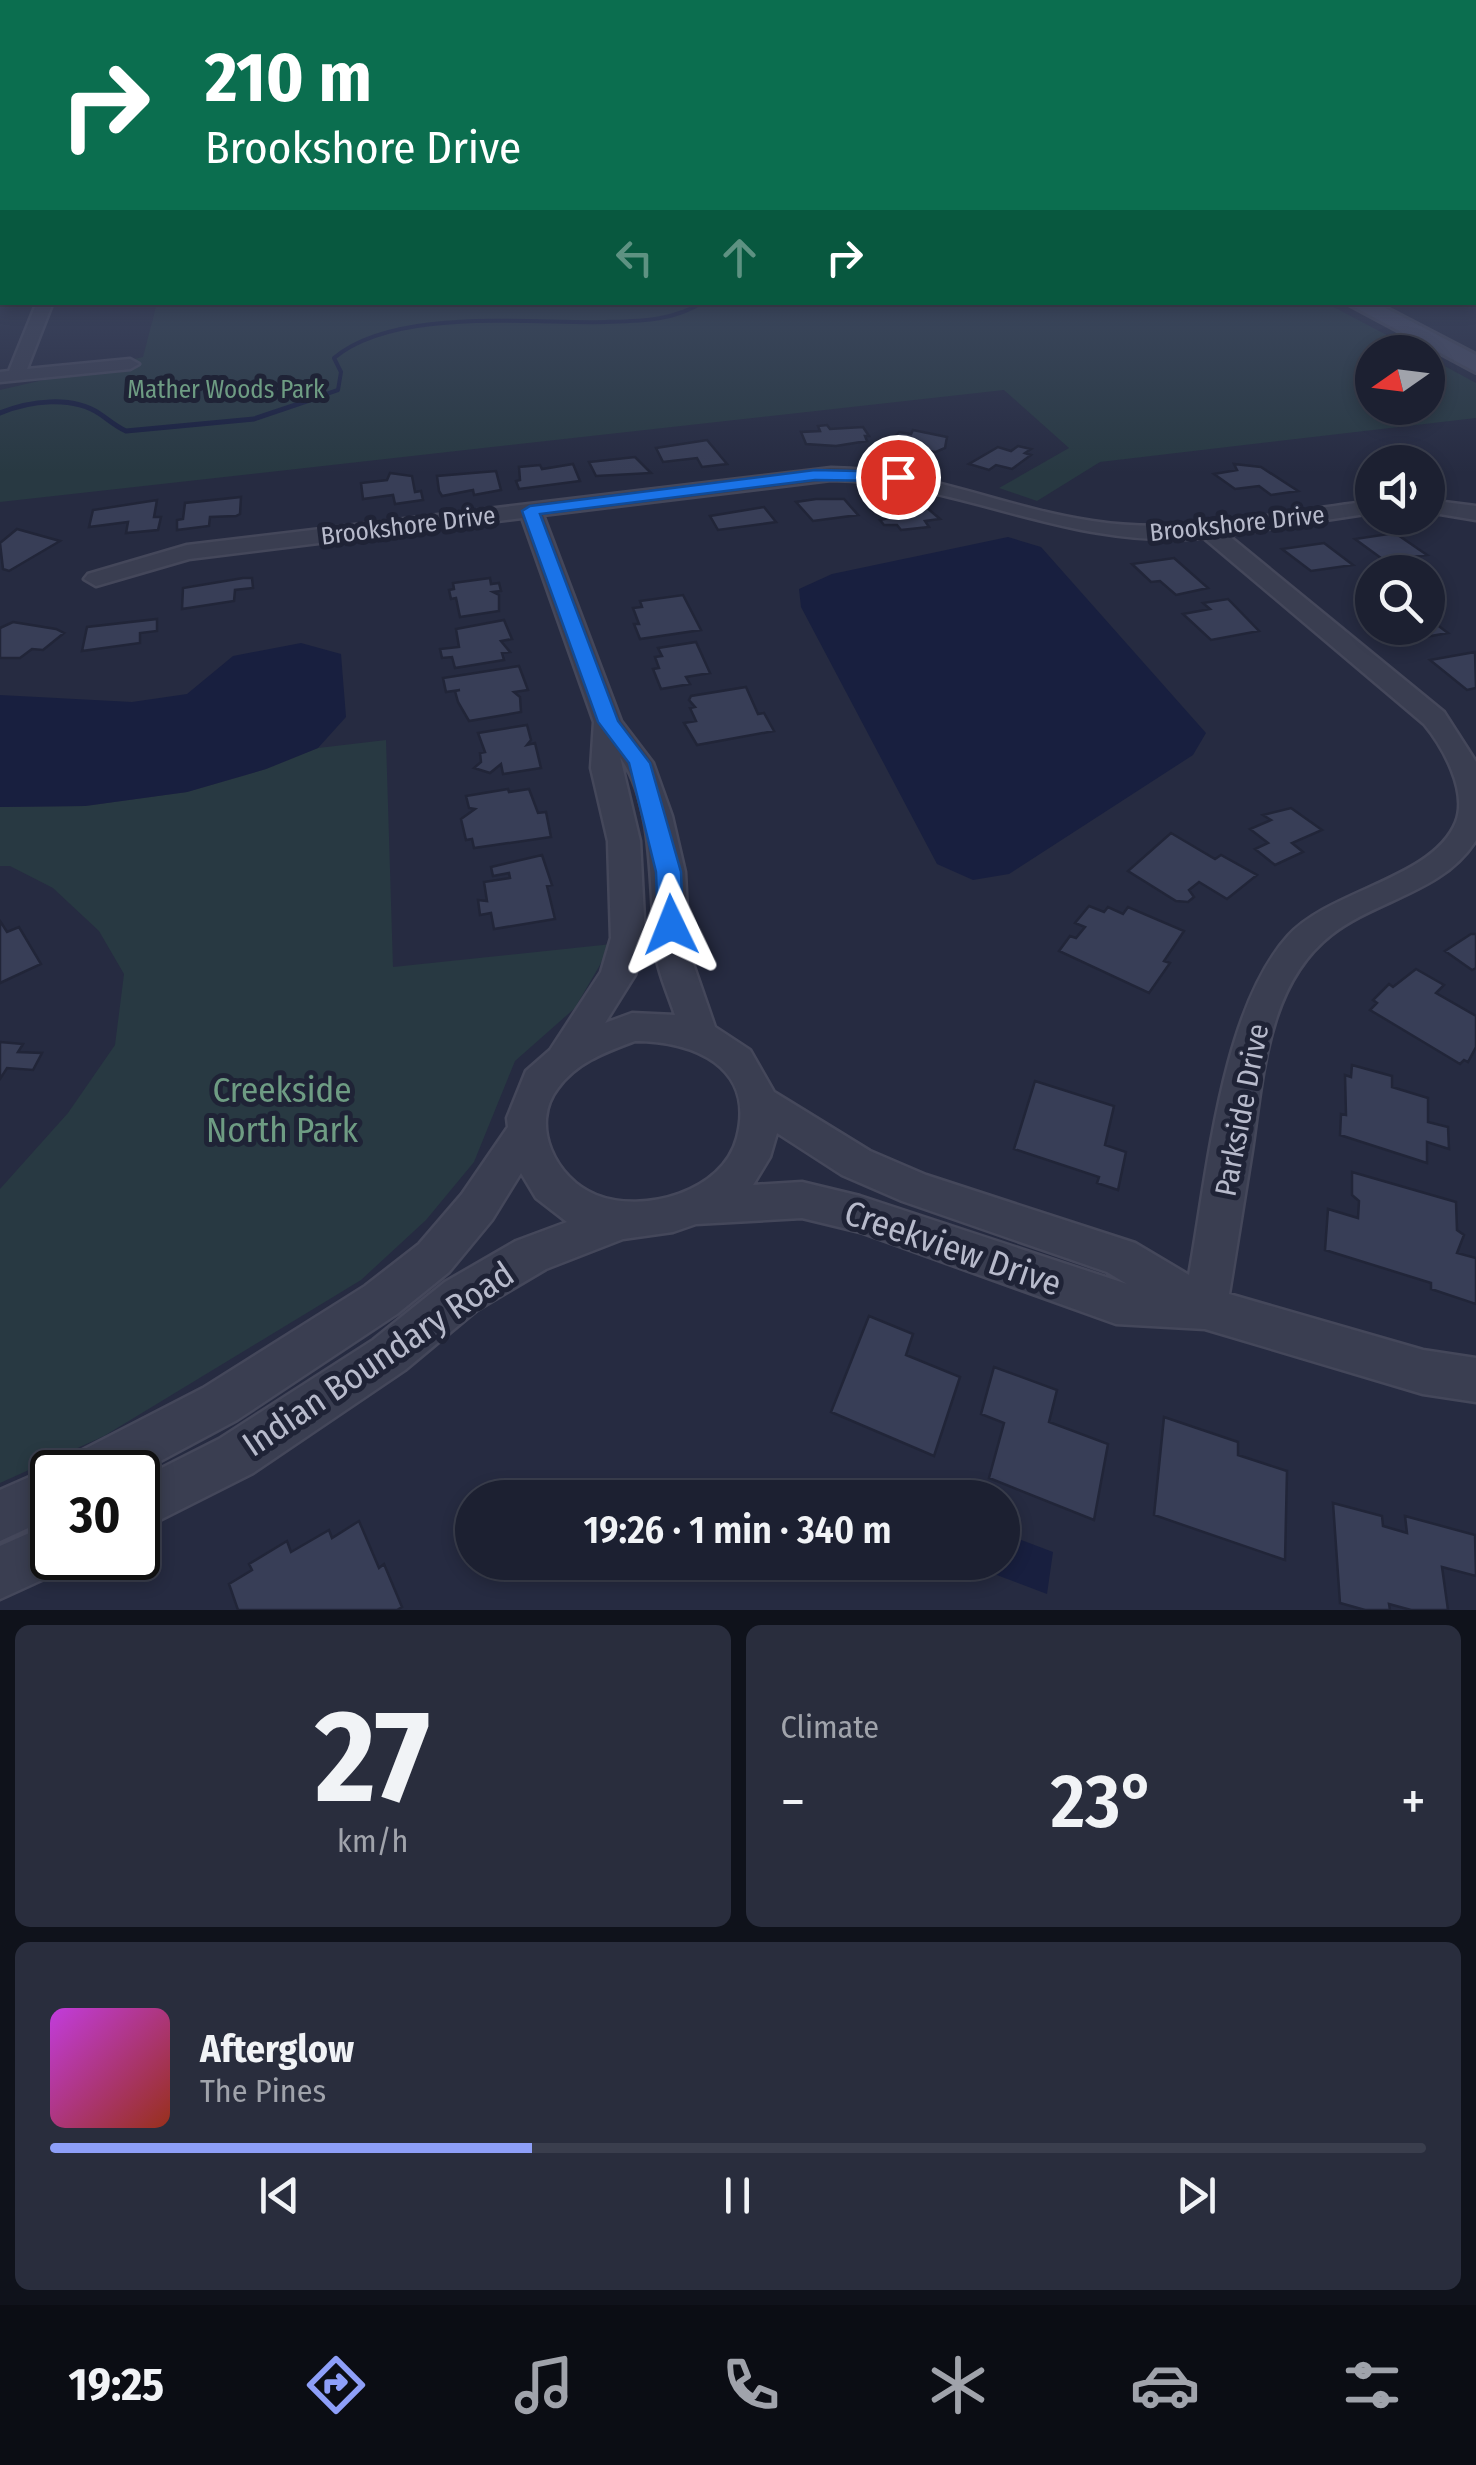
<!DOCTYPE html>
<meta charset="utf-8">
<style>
body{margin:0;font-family:"Fira Sans Condensed",sans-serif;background:#292d3d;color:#f1f3f6;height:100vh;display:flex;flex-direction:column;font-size:38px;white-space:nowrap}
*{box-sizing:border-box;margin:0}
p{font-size:32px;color:#a0a3ab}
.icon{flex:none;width:55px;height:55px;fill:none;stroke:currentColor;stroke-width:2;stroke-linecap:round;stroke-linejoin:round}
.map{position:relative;height:1610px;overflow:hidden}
.sheet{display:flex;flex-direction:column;gap:15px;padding:15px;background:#0f121b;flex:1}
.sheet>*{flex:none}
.hud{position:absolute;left:0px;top:0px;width:1478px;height:305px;box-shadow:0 5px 15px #0003,0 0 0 2px #3a3e4d;background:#0b6e4f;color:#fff;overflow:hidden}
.needle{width:65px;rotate:256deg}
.fabs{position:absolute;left:1355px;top:335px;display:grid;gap:20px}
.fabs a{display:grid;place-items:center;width:90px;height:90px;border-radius:50%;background:#1c2031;box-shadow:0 5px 15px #0003,0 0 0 2px #3a3e4d;font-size:50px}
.speed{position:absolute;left:30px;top:1450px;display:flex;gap:20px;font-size:50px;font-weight:700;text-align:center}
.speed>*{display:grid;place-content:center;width:130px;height:130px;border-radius:50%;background:#1c2031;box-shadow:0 5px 15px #0003,0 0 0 2px #3a3e4d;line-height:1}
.speed .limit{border:5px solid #111;border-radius:15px;background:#fff;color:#111}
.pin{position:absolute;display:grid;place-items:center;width:85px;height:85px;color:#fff;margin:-42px;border:5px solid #fff;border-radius:50%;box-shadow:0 2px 10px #0007}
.me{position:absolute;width:110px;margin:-55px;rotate:358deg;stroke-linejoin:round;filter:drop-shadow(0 0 8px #0008)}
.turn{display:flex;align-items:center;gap:35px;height:210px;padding:0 40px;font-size:45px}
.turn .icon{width:130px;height:130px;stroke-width:2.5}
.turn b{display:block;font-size:70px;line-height:85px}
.lanes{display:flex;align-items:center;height:95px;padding:0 40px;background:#0003;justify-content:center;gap:50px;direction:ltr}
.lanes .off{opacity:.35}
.big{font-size:75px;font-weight:600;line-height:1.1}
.sheet .widget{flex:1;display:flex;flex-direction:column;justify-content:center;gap:15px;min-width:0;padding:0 35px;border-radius:15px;background:#292d3d}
.sheet .dial{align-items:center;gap:0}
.dial b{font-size:130px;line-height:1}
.song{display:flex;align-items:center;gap:30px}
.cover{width:120px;height:120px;border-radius:15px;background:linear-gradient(135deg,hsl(290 70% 55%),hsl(10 70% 35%))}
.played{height:10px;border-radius:5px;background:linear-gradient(90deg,#8e9ff8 35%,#3a3e4d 35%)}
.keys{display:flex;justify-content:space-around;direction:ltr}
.heat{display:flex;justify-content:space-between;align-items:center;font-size:55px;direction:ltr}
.sheet .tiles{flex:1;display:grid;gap:15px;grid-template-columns:1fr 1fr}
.widget:last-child{grid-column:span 2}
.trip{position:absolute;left:455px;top:1480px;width:565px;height:100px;border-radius:50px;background:#1c2031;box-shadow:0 5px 15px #0003,0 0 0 2px #3a3e4d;font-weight:600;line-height:100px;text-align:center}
.menu{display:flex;height:160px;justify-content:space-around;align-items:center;background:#0b0d14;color:#a0a3ab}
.menu .icon{width:70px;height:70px}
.menu .active{color:#8e9ff8}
.menu b{font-size:45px;color:#f1f3f6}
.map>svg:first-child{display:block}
.green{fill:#283942}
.water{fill:#181f3f}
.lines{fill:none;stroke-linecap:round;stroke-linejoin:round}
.stream-far1{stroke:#181f3f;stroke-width:4}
.stream{stroke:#181f3f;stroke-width:5}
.building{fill:#383e57;stroke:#212538;stroke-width:2.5}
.street-casing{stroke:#44475a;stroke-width:5}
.secondary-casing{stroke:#44475a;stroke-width:6}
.street{fill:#3a3e51;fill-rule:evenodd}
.secondary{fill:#484c64;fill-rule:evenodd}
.route{fill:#1a73e8;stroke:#114b97;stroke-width:2.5}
.labels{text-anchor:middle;stroke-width:10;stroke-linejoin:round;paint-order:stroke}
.far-park-label{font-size:25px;fill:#6e9c83;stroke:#1f2336}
.far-street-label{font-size:25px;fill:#b7bacb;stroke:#1f2336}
.street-label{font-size:30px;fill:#b7bacb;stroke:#1f2336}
.near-park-label{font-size:35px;fill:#6e9c83;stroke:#1f2336}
.near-street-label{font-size:35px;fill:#b7bacb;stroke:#1f2336}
</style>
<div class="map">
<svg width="1476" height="1610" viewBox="0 0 1476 1610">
<rect width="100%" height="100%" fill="#262b41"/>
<path class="green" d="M157,303H1326L1419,352H1372V408H1428V357L1476,383V418L1100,462L1037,501L999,488L1069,448L1004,390L0,502V390L143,357Z
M386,740L393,967L612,944L575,1008L515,1061L474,1162L426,1220L361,1280L104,1436L0,1483V1189L68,1113L115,1045L124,974L99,931L53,888L10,866H0V807L85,806L187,792L266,769L318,748Z"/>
<path class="water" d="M1008,537L1041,547L1206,733L1193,755L1009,874L973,880L937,864L801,607L799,589L832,574Z
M301,643L341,654L346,717L318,748L266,769L187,792L85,806L0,807V695L132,702L187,694L233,656Z
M1003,1533L1053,1552L1047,1594L965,1563L1002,1562Z"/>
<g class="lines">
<path class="stream-far1" d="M309,400L338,390L341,372L334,358C395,307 529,324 606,322C641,321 673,321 703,302"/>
<path class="stream" d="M0,413C29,401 72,395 100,414C109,420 115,426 126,431L254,419L316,398"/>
</g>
<path class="building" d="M827,425L830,429L863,427L869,436H865L867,441L836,446L806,444L801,432L820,431L818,426Z
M913,430L947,437L945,448L936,452L887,446L899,432L911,434Z
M707,440L727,464L702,467L697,458L663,462L656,448Z
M1018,446L1031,449L1025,453L1031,455L1012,469L996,465L989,470L969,464L998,447L1011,451Z
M635,457L651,473L596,476L589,462Z
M573,464L580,481L519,489L516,481L520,480L519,467L540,465L542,469Z
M1234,464L1261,467L1298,491L1271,495L1259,486L1235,489L1214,474L1237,470Z
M496,471L501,490L474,495L473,490L442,496L439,491L437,476Z
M390,473L412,476L415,492L421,491L423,500L395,504L393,495L363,499L361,483L387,480Z
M241,497L240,514L236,516L210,517L209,526L177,530V520L183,519L185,503Z
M816,499H844L858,515L813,521L796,502Z
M157,500L154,517H161L158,530L126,533L128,522L89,527L93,510Z
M895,500L901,507H926L940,519L925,521L929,527L901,530L897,525H884L880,520L889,518L877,504Z
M764,507L776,522L718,530L710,516Z
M17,529L60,541L9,571L3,569L0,543Z
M1395,533L1427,555L1385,561L1355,539Z
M1324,543L1353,565L1311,571L1282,549Z
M1174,558L1208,588L1176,595L1160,581L1151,582L1132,564Z
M243,578H252L253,588L235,590L234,601L182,609L183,588Z
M490,578L491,584L499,583L501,591L493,592L499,595V611L460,617L456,598L451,599L449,590L454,589L453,583Z
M683,595L701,630L640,639L634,624H639L633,608L642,607L640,601Z
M1228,599L1259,631L1211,640L1183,614L1210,609L1203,603Z
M1428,618L1448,633L1403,641L1386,628H1428Z
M157,619V631L140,633V643L82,651L87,627Z
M504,620L512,639L501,641L510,652L502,653L504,660L455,668L452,657L442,658L440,649L459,647L456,629Z
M13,622L56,629L64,633L43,650L32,649L20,658H0V628Z
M696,642L710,673L686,677L690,684L661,689L653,669L659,668L655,657L662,656L658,648Z
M1475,652L1476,688L1467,690L1430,660Z
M519,666L528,690L514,692L520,697L521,712L469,721L458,702L455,691L460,690L446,692L443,678Z
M746,687L758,714L764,713L774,731L697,745L684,723L696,721L690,708L695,707L689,700L691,696Z
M527,725L531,740L527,745L535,743L541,768L503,774L501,764L490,773L474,768L481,762L480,753L485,752L478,733Z
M508,789L509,792L529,789L538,813L546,812L551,837L474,848L472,839L466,840L461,819L475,809L469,808L466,796Z
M1291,808L1322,830L1292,843L1303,852L1275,865L1255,849L1268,843L1250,829L1271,820L1263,815Z
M1171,833L1215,859L1221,855L1257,875L1227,899L1199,882L1189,890L1194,897L1188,902L1176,901L1128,871Z
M542,855L552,885L547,886L555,919L494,929L491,913L480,915L478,900L487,901L484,882L510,878L509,873L493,876L491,867Z
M1089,906L1104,912L1108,907L1123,914L1128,907L1184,931L1164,961L1170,963L1149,993L1059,951L1070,936L1076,938L1085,927L1075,923Z
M0,921L7,932L19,927L41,964L0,983Z
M1471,934H1476V968L1472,970L1445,951Z
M1416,969L1444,985L1436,993L1476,1016V1047L1468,1062L1464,1060L1460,1064L1370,1010L1377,1003L1373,1000L1389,984L1393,987Z
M0,1042L23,1044L18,1052L42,1053L33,1070L7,1068L0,1079Z
M1352,1065L1392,1076V1087L1428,1098V1122L1448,1127L1449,1149L1427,1142V1163L1340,1135L1341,1114L1346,1115L1345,1075L1351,1077Z
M1035,1081L1114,1106L1105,1145L1126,1152L1118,1190L1097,1183L1099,1177L1014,1149Z
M1352,1172L1456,1202L1457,1230L1464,1235L1457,1253L1476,1258V1304L1431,1289V1283L1325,1250L1328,1209L1358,1218L1359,1201L1352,1195Z
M869,1316L913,1334L906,1355L960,1377L934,1456L831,1412Z
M994,1367L1057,1390L1049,1422L1108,1444L1094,1520L989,1478L1004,1423L981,1414Z
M1164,1417L1238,1442V1455L1287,1471L1285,1560L1154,1515Z
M1333,1503L1382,1516L1383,1526L1407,1533L1405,1516L1475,1535L1476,1576L1442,1567L1448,1610H1411L1389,1604L1390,1610H1365L1340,1603Z
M359,1521L379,1568L384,1564L402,1607L397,1610H238L229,1584L252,1570L249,1564L287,1541L291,1552L329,1530L332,1538Z"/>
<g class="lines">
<defs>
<path id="street" d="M0,248H2V252H0Z
M37,302H53L27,369L130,359L139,364L130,369L0,382V372L9,371Z
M831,468C927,469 1000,507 1092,521C1187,536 1279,512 1372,501V513L1228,535L1444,712L1476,762V840C1444,892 1377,899 1331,935C1267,985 1263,1077 1252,1151C1244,1199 1237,1247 1229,1294L1423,1350L1476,1358V1402L1423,1394L1205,1329L1116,1324L860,1232L802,1218L696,1224L673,1232L623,1239L546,1269L477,1310L405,1370L253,1473L138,1531V1480L219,1439L373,1340L445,1282L516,1241L567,1222L536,1198L521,1173L492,1220L449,1272L397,1314L237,1420L138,1473L66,1472L73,1455L203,1388L365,1286L419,1244L462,1194L508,1127L507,1118L526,1071L550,1050L601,972L611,938L608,841L591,768L594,722L522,518L189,559L96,586L84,579L88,574L187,545ZM831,480C964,482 1066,550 1204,538L1424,724C1443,747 1468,791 1456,822C1433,879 1329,890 1288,936C1221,1010 1207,1177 1189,1275L1135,1243L926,1175L870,1151L774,1092L750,1050L715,1027L689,952L685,872L672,816L653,763L621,721L543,515ZM620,757C654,803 650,893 655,948C657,970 668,994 675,1015L632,1013L605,1023L635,975L645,938L640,841ZM635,1041C693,1041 756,1066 737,1138C723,1192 643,1214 596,1195C556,1179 529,1125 558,1088C577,1062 606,1052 635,1041ZM777,1133L842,1175L902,1201L1107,1272L1127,1284L860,1196L802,1182L753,1185L770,1157Z
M1428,500L1476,506V520L1428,512Z
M52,1467L65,1472H52V1517L0,1541V1490Z
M52,1523V1558H74L70,1567L0,1599V1546Z"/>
<path id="secondary" d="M1345,302H1374L1476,355V372Z"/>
</defs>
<use href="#street" class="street-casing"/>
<use href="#secondary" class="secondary-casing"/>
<use href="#street" class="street"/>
<use href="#secondary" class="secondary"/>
</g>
<linearGradient id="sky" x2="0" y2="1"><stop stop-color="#151824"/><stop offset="0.52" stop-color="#414a65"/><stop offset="1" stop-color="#414a65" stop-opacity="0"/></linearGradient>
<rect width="1476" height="473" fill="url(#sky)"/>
<path class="route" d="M815,470L898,472L906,477L898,481L815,480L540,514L618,721L650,763L681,872L683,925L680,932H662L658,925L656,872L629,763L598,722L522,511L530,506Z"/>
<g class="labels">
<g class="far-park-label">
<text x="226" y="398">Mather Woods Park</text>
</g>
<g class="far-street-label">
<text transform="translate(1237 523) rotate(-6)" y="9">Brookshore Drive</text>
<text transform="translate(408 525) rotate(-7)" y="9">Brookshore Drive</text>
</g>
<g class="street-label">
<text transform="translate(1242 1110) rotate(-79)" y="10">Parkside Drive</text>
</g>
<g class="near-park-label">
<text x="282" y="1102">Creekside<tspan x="282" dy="40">North Park</tspan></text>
</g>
<g class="near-street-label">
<text transform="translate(953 1248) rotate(19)" y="12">Creekview Drive</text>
<text transform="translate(378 1359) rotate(-34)" y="12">Indian Boundary Road</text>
</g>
</g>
</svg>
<div class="fabs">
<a><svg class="needle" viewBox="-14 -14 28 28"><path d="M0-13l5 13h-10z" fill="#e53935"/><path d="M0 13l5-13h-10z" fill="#a0a3ab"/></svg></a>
<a><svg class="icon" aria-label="sound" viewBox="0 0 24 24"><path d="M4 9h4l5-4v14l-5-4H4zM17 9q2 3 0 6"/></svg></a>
<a><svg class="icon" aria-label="search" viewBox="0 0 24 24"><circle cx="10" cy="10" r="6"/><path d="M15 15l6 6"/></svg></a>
</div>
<div class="speed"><div class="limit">30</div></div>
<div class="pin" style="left:898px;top:477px;background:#d93025"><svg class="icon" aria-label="arrive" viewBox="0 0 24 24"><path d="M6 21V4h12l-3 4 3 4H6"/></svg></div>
<svg class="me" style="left:671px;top:925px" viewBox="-20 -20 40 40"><path d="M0-17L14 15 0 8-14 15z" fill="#1a73e8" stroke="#fff" stroke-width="4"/></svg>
<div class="trip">19:26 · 1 min · 340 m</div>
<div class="hud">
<div class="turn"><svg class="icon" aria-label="right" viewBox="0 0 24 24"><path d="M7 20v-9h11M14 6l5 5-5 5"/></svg><div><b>210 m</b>Brookshore Drive</div></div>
<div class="lanes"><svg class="icon off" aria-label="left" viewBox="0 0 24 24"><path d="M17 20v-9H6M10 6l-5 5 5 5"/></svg><svg class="icon off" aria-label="ahead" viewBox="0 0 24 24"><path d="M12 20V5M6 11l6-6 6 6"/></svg><svg class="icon" aria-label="right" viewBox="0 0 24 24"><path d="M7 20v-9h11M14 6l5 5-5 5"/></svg></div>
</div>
</div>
<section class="sheet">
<div class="tiles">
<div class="widget dial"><b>27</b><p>km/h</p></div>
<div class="widget"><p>Climate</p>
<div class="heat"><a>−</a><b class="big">23°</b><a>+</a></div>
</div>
<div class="widget">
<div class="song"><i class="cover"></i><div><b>Afterglow</b><p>The Pines</p></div></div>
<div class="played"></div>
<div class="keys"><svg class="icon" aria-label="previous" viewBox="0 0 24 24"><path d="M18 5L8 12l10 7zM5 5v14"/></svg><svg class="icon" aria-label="pause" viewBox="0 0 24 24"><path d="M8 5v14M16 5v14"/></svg><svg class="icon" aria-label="next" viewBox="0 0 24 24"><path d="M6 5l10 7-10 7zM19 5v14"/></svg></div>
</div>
</div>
</section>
<nav class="menu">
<b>19:25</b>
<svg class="icon active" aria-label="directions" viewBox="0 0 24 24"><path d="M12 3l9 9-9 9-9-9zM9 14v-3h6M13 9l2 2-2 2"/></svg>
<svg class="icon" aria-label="music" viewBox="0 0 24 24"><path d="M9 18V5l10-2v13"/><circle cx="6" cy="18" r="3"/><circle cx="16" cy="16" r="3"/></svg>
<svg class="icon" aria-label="phone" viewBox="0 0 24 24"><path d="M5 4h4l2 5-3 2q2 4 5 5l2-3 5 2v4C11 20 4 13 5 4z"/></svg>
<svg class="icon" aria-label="climate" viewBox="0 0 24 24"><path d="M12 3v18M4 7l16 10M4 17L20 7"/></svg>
<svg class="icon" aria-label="car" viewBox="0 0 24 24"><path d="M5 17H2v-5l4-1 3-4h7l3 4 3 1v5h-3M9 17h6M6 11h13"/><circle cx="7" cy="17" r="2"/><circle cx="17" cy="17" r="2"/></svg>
<svg class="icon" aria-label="filters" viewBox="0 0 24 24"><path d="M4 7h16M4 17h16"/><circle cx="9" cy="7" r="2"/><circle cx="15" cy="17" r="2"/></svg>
</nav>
